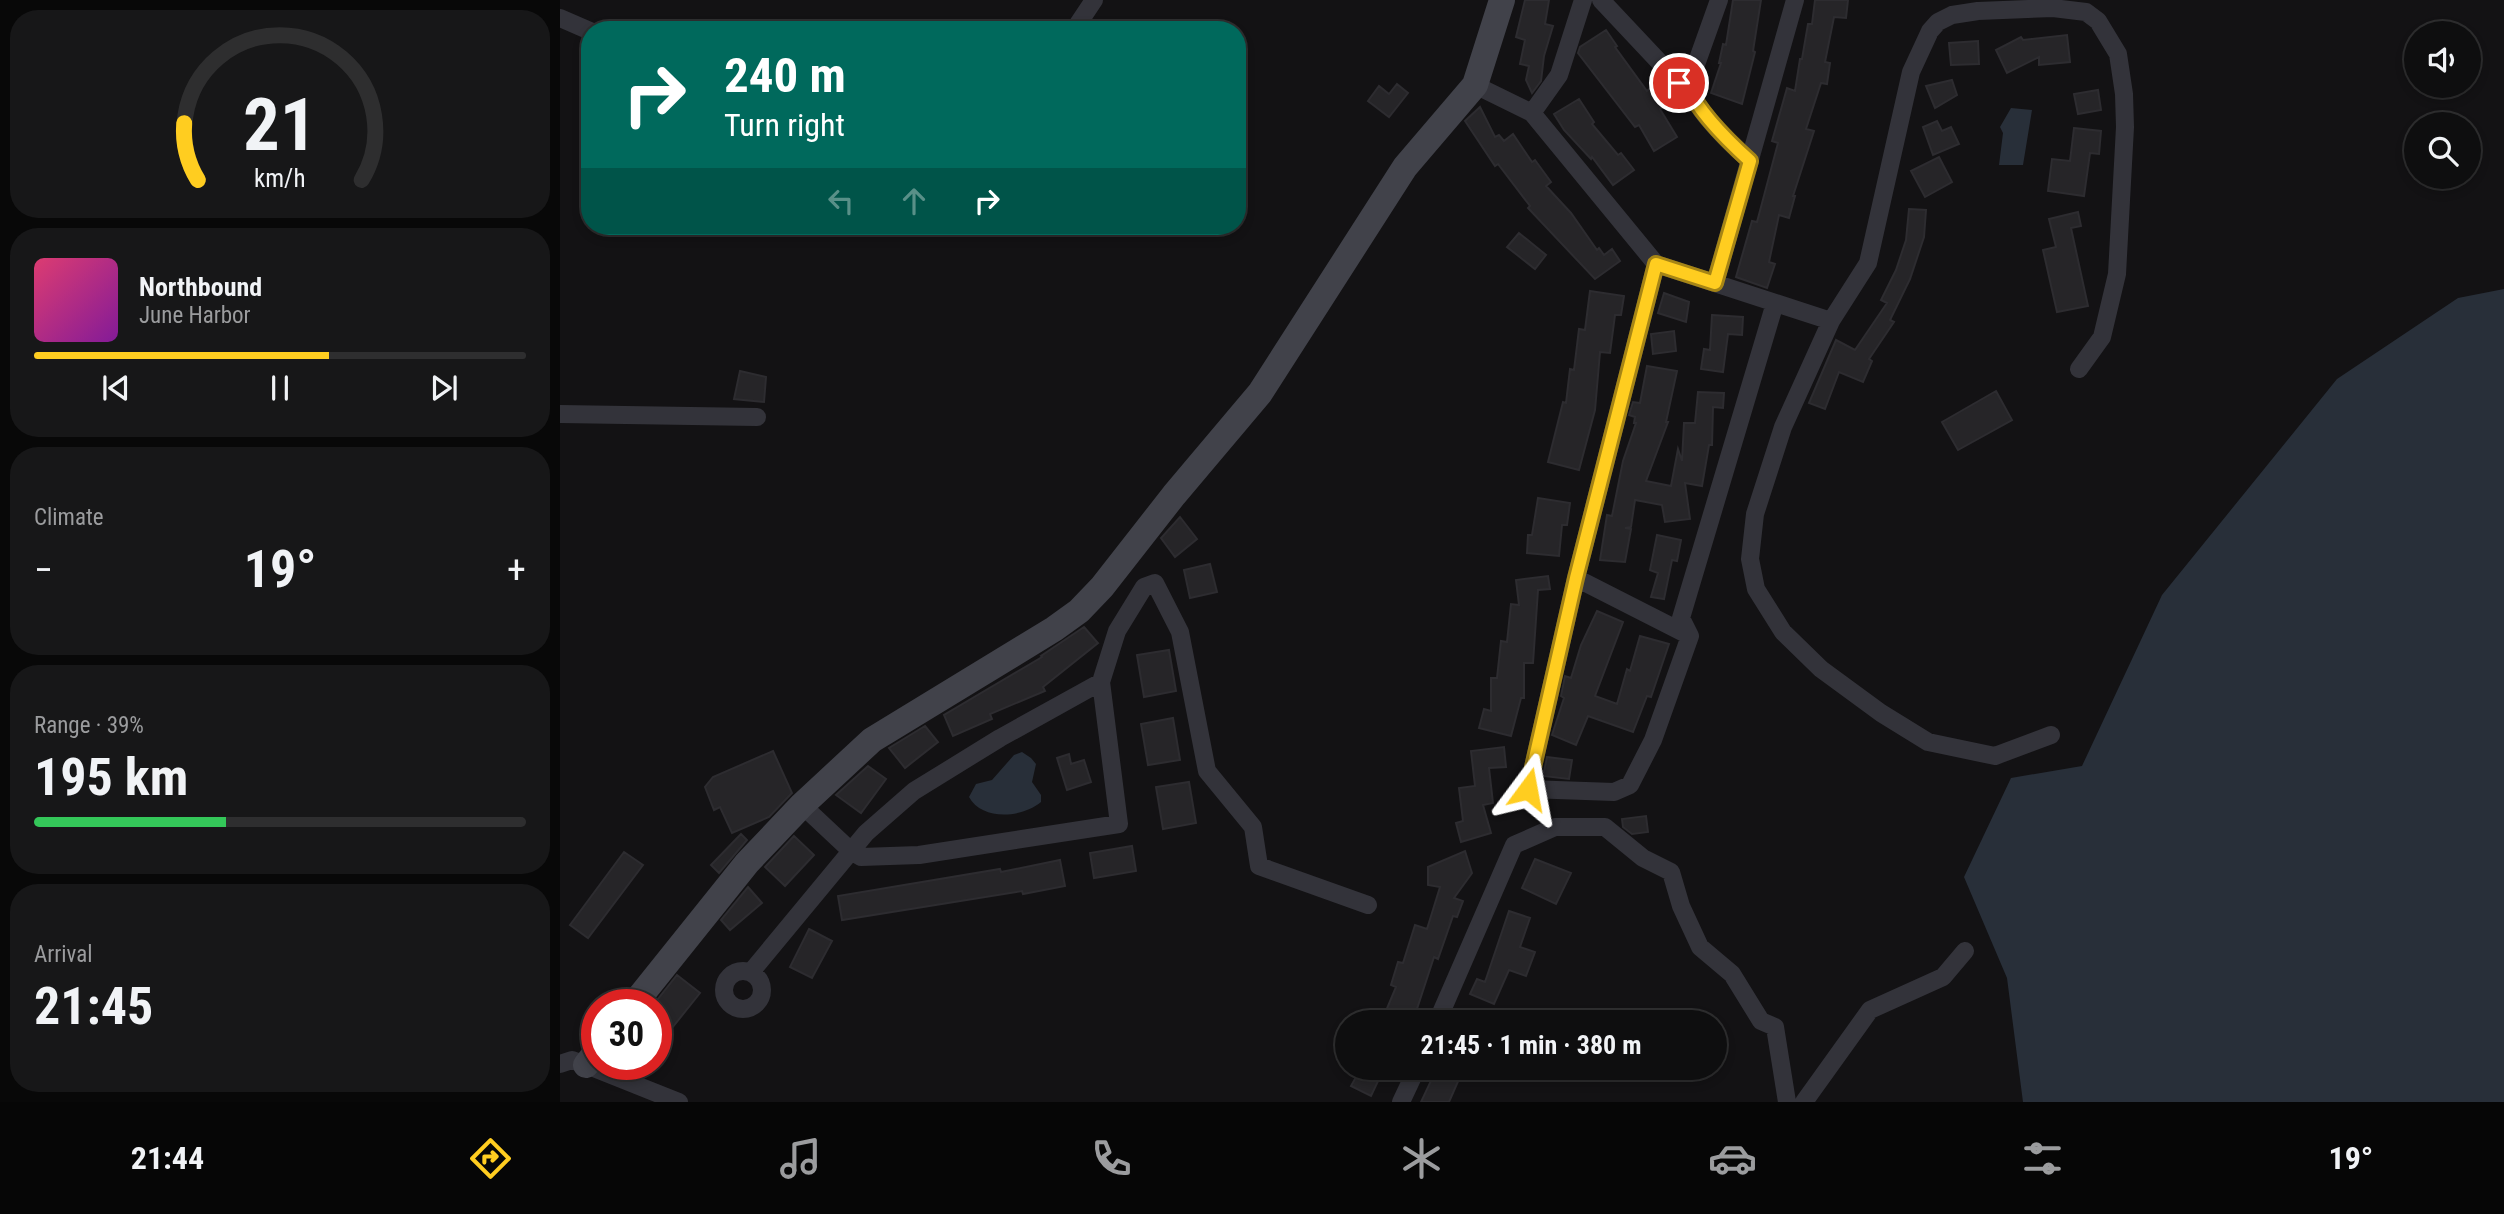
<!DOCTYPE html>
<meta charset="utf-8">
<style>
body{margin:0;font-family:"Roboto Condensed",sans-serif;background:#171718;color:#f1f3f6;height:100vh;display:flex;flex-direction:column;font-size:26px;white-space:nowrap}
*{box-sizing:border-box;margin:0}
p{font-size:23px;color:#9b9c9e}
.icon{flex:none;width:38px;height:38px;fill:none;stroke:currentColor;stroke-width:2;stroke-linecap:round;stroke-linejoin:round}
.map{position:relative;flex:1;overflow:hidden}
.drawer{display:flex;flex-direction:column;gap:10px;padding:10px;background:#080808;width:560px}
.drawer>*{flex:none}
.banner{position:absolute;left:21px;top:21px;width:665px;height:214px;border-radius:28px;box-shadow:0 4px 10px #0003,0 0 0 2px #2e2e2f;background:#00695c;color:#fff;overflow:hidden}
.buttons{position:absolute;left:1844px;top:21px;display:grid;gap:14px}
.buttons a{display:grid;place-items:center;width:77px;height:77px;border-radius:50%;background:#0e0e0f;box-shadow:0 4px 10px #0003,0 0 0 2px #2e2e2f;font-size:35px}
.speed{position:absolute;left:21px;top:989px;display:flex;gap:14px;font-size:35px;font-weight:700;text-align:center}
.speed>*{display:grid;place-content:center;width:91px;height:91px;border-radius:50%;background:#0e0e0f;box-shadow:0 4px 10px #0003,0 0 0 2px #2e2e2f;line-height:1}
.speed .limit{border:10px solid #d22;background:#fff;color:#111}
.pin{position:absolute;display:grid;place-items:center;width:60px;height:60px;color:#fff;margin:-30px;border:4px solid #fff;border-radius:50%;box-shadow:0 2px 7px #0007}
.me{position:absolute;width:77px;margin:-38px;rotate:13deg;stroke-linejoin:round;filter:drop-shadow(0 0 5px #0008)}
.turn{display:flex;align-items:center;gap:24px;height:147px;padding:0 28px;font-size:32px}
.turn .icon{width:91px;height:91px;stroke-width:2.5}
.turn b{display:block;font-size:49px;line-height:60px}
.lanes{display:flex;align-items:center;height:66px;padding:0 28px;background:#0003;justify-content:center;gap:35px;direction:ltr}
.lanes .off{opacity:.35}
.big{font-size:52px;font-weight:700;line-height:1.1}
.drawer .widget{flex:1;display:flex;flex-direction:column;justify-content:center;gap:10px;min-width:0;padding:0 24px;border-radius:28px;background:#171718}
.drawer .dial{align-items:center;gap:0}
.dial svg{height:182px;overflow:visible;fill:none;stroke:#2e2e2f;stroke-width:7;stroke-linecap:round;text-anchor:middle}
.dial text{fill:#f1f3f6;stroke:none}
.song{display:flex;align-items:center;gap:21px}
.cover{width:84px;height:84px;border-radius:10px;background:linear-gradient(135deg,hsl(340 70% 55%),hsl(290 70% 35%))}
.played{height:7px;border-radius:4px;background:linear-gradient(90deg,#ffcd20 60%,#2e2e2f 60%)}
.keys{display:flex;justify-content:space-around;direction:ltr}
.heat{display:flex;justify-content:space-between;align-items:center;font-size:38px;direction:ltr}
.charge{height:10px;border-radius:5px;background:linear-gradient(90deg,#34c759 39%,#2e2e2f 0)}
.trip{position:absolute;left:775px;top:1010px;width:392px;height:70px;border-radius:35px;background:#0e0e0f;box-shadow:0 4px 10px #0003,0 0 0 2px #2e2e2f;font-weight:700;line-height:70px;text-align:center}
.menu{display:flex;height:112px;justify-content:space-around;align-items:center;background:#060606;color:#9b9c9e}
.menu .icon{width:49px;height:49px}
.menu .on{color:#ffcd20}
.menu b{font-size:32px;color:#f1f3f6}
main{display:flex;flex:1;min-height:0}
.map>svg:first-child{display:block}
.water{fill:#282f39}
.building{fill:#262528;stroke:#2d2c30;stroke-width:2}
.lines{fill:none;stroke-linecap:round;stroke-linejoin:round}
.minor{stroke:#33333a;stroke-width:18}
.secondary{stroke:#41424a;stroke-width:26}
.route-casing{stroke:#a68515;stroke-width:18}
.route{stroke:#ffcd20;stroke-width:12}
</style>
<main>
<section class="drawer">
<div class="widget dial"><svg viewBox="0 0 100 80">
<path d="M14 69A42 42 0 1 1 86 69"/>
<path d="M14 69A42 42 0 0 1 8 44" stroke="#ffcd20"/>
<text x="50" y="56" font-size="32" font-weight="700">21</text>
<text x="50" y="72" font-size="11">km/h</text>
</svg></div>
<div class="widget">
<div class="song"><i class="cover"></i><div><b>Northbound</b><p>June Harbor</p></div></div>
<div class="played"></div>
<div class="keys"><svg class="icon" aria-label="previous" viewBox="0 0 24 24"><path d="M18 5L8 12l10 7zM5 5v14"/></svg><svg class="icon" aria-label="pause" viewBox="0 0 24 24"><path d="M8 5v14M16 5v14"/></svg><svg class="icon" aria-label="next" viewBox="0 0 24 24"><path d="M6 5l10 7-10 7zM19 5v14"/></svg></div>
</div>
<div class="widget"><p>Climate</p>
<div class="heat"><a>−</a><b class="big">19°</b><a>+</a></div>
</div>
<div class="widget"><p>Range · 39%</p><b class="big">195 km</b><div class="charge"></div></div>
<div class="widget"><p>Arrival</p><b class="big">21:45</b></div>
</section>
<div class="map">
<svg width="1944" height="1102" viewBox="0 0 1944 1102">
<rect width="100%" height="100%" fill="#131214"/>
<path class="water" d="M1451,108L1472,110L1463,165H1439L1443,133L1440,127Z
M1944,289V1102H1463L1447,978L1404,877L1451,778L1522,766L1602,595L1777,379L1898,298Z
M462,752L471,758L476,764L472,782L481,795V802C462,818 422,821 409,797L416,784L432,780L454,755Z"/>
<path class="building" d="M965,0H989L985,24L993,26L984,56L981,81L972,93L966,80L969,66L960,64L965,40L956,37Z
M1173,0H1201L1193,51L1195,52L1182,104L1151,93L1161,63H1159L1163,44L1166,45Z
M1255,0H1288L1286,18L1274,17L1265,62L1270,63L1267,84L1261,83L1246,129L1254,131L1233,196H1235L1229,218L1219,215L1209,262L1215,264L1207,288L1176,277L1192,221L1197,222L1218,143L1212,141L1227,88L1235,91L1240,59H1242L1248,24H1252Z
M1046,30L1057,46L1055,47L1087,91L1092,87L1106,105L1100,109L1117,137L1094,151L1079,125L1075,127L1018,53L1020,47Z
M1507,35L1510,62L1479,65V57L1447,73L1436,50L1461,37L1463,40Z
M1418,41L1419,64L1391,65L1389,43Z
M1392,80L1397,95L1375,108L1366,86Z
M837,84L848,93L829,117L808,101L819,86L829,94Z
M1538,90L1541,110L1518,114L1514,94Z
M1019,99L1034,122L1032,124L1058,155L1061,153L1074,170L1053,185L1032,157L1031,159L1004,130L994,114Z
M920,107L935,137L939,135L944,141L953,134L972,162L975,160L991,182L986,186L1011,213L1037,250L1039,248L1044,255L1052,249L1060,261L1035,279L968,208L970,206L938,164L935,166L905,121Z
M1377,121L1382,131L1391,127L1399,144L1373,155L1363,127Z
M1514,128L1541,131L1539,154L1530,153L1524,196L1488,191L1492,159L1510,161Z
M1379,157L1392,182L1365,197L1351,171Z
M1349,209L1366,210L1364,237L1350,279L1330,320L1334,322L1309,359L1312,361L1303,382L1279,372L1265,409L1249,403L1276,340L1295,350L1327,303L1321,300L1336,270L1346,240Z
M1518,212L1521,226L1511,228L1528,306L1497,312L1483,250L1496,247L1489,219Z
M959,233L986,255L975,269L947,247Z
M1030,291L1064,296L1061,315H1055L1050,353L1040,352L1035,410L1019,470L988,462L1003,402L1006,403L1010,369L1014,370L1019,329L1025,330Z
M1104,293L1129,302L1126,322L1098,313Z
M1152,315L1183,317L1182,335L1168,334L1163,372L1141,369L1144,349L1150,350Z
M1114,331L1116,351L1093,354L1091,334Z
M1087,366L1117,371L1106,422H1108L1086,481L1111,486L1118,449L1122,461L1124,423H1135L1138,392L1164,393L1163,408L1153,407L1152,445H1149L1142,486L1125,483L1130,519L1105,522L1102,505L1075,500L1071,527L1065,528L1071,529L1065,562L1040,560L1047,515L1052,516L1063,461L1076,423H1074L1075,417L1069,415L1073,402L1080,403Z
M180,371L206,377L204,402L174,399Z
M1436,391L1452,420L1398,450L1382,422Z
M978,498L1010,503L1007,525H1002L999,556L967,553L968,535H972Z
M620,517L637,539L615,557L601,538Z
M1097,535L1121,540L1117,561L1112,560L1104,599L1091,597L1098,573L1090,570Z
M650,564L657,592L630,598L624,570Z
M988,576L990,589L978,590L973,663H964V698H961L951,736L919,728L924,709L931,711V678H937L941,641L947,642L951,604L959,605L956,580Z
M1037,611L1063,622L1035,696L1057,704L1067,669L1070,671L1080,636L1109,644L1091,697L1087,696L1073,732L1028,716L1016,745L992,735L1004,698L1001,696L1005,676L1011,678L1021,645Z
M524,627L538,643L483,687L485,691L430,714L432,719L393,736L384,715L482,657L481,656Z
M609,650L616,691L584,697L577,655Z
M613,718L620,760L588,765L581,724Z
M365,726L378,742L345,768L329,748Z
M944,747L946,767L929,768L933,803L923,805L931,833L901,842L896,823L903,821L899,788L915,786L911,751Z
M213,751L232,793L209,817L172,833L160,807L154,810L145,787L153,777Z
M509,754L511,764L524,760L531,782L507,790L497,758Z
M987,757L1012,760L1009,779L983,776Z
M308,766L326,779L301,813L276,795Z
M629,782L636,823L603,829L596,787Z
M1086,816L1088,832L1072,834L1063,827L1062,819Z
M181,834L187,840L159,873L151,865Z
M234,836L254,855L225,886L205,867Z
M572,846L576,871L534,878L530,853Z
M905,851L912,873L894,898L903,901L897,917L893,916L878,959L874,957L856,1012L867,1016L866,1022H834L823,1018L836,987L831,985L838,962L843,963L855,925L867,929L880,887L868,885V867Z
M64,852L83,865L28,938L10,925Z
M975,859L1011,873L996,904L962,888Z
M500,860L505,886L463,894L462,891L282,920L278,896L440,869L441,872Z
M188,887L202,903L170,930L161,920Z
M949,911L970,918L960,947L975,952L966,976L949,970L934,1004L910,994L917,979L925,982Z
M249,929L272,941L252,978L230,967Z
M117,975L140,993L96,1048V1004H94Z
M801,1068L820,1077L811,1096L791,1086Z
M877,1068H897L903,1070L889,1102H861Z"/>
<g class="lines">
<path class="minor" d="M1041,0L1119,83L1128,87
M1159,0L1128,87C1139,114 1169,142 1190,161
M0,18L30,31
M514,30L534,0
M915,85L972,113L1096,264L1271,321
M972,113L999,75L1023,0
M1096,264L1016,578L968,789L1054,792L1070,785L1093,740L1130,636L1121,618L1215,303
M1155,283L1235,0
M0,414L197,417
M1016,578L1130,636
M1491,735L1435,756L1368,742L1321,713L1261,669L1223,632L1196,589L1190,559L1195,514L1223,427L1271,321L1308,263L1351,72L1370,31L1378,22L1392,15L1418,11L1493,8L1526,12L1538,21L1558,54L1564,94L1565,127L1557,274L1542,337L1519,369
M242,805L291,851L301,857L359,855L559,824L541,682L557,631L584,587L595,583L620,632L647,771L693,827L699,866L808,905
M164 990a19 19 0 1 1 38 0a19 19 0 1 1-38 0Z
M191,972L306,833L354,791L440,738L541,682
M877,1022L954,845L995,827H1045L1083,858L1111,872L1121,906L1140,947L1172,974L1201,1021L1215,1027L1227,1102
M0,1064L12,1060L26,1065L119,1102
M841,1102L857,1068
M1244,1102L1310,1010L1383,977L1405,951"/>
<path class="secondary" d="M74,1004L187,863L242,805L312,740L494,629L519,611L542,587L614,495L700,393L845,167L915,85L942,0
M26,1065L37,1051"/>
</g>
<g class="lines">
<defs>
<path id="route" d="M968,789L1016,578L1096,264L1155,283L1190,161C1169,142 1139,113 1128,87L1119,83"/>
</defs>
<use href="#route" class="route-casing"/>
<use href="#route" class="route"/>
</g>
</svg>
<div class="buttons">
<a><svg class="icon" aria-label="sound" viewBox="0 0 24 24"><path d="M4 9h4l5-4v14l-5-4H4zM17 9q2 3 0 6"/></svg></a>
<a><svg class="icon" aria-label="search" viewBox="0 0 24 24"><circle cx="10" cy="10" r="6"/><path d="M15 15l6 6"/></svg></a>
</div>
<div class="speed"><div class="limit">30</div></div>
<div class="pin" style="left:1119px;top:83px;background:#d93025"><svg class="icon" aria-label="arrive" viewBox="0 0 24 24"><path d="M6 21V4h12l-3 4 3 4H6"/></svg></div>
<svg class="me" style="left:968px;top:789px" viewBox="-20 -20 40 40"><path d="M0-17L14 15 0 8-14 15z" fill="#ffcd20" stroke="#fff" stroke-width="4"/></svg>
<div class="trip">21:45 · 1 min · 380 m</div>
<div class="banner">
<div class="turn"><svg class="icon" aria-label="right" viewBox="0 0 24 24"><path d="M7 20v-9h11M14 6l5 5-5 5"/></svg><div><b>240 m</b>Turn right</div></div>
<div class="lanes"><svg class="icon off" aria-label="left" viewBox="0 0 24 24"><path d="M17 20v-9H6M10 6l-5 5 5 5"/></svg><svg class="icon off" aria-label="ahead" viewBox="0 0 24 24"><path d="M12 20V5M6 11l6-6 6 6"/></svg><svg class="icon" aria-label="right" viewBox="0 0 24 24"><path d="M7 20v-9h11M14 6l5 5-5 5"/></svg></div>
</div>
</div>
</main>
<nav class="menu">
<b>21:44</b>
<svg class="icon on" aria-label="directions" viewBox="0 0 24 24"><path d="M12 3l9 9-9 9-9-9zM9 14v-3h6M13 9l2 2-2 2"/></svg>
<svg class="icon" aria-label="music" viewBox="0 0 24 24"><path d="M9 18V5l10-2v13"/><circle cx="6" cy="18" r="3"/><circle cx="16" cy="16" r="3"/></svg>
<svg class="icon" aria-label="phone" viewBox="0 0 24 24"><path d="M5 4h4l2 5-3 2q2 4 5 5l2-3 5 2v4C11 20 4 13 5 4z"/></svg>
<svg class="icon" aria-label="climate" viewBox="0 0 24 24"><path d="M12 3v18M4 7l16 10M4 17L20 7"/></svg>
<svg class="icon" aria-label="car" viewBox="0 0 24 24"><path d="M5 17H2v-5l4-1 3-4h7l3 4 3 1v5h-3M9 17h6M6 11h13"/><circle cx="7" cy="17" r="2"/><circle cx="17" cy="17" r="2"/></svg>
<svg class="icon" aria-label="filters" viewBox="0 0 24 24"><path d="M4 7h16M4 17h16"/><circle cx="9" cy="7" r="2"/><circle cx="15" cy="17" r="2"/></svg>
<b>19°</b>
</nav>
